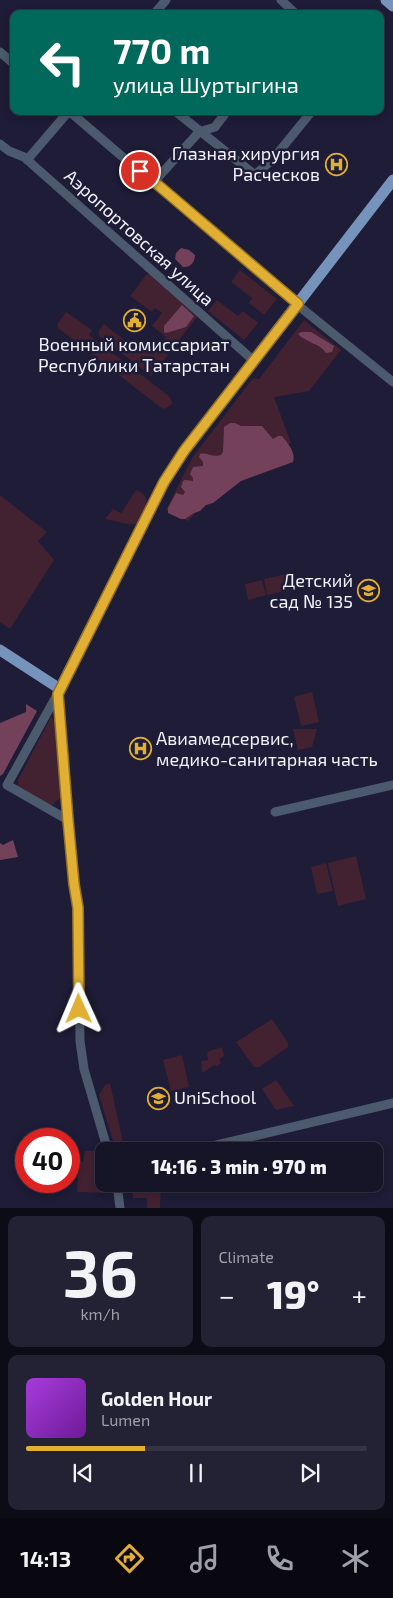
<!DOCTYPE html>
<meta charset="utf-8">
<style>
body{margin:0;font-family:"Exo 2",sans-serif;background:#232234;color:#f1f3f6;height:100vh;display:flex;flex-direction:column;font-size:19px;white-space:nowrap}
*{box-sizing:border-box;margin:0}
p{font-size:16px;color:#9e9fa8}
.icon{flex:none;width:28px;height:28px;fill:none;stroke:currentColor;stroke-width:2;stroke-linecap:round;stroke-linejoin:round}
.map{position:relative;height:1208px;overflow:hidden}
.sheet{display:flex;flex-direction:column;gap:8px;padding:8px;background:#0c0c16;flex:1}
.sheet>*{flex:none}
.hud{position:absolute;left:10px;top:10px;width:374px;height:105px;border-radius:10px;box-shadow:0 2px 8px #0003,0 0 0 1px #353445;background:#00695c;color:#fff;overflow:hidden}
.speed{position:absolute;left:15px;top:1128px;display:flex;gap:10px;font-size:25px;font-weight:700;text-align:center}
.speed>*{display:grid;place-content:center;width:65px;height:65px;border-radius:50%;background:#161528;box-shadow:0 2px 8px #0003,0 0 0 1px #353445;line-height:1}
.speed .limit{border:8px solid #d22;background:#fff;color:#111}
.pin{position:absolute;display:grid;place-items:center;width:42px;height:42px;color:#fff;margin:-21px;border:2px solid #fff;border-radius:50%;box-shadow:0 1px 5px #0007}
.me{position:absolute;width:55px;margin:-28px;rotate:359deg;stroke-linejoin:round;filter:drop-shadow(0 0 4px #0008)}
.turn{display:flex;align-items:center;gap:18px;height:105px;padding:0 20px;font-size:22px}
.turn .icon{width:65px;height:65px;stroke-width:2.5}
.turn b{display:block;font-size:35px;line-height:42px}
.big{font-size:38px;font-weight:800;line-height:1.1}
.sheet .card{flex:1;display:flex;flex-direction:column;justify-content:center;gap:8px;min-width:0;padding:0 18px;border-radius:10px;background:#232234}
.sheet .dial{align-items:center;gap:0}
.dial b{font-size:65px;line-height:1}
.song{display:flex;align-items:center;gap:15px}
.cover{width:60px;height:60px;border-radius:8px;background:linear-gradient(135deg,hsl(280 70% 55%),hsl(280 70% 35%))}
.played{height:5px;border-radius:2px;background:linear-gradient(90deg,#e1af34 35%,#353445 35%)}
.keys{display:flex;justify-content:space-around;direction:ltr}
.heat{display:flex;justify-content:space-between;align-items:center;font-size:28px;direction:ltr}
.sheet .tiles{flex:1;display:grid;gap:8px;grid-template-columns:1fr 1fr}
.card:last-child{grid-column:span 2}
.trip{position:absolute;left:95px;top:1142px;width:288px;height:50px;border-radius:10px;background:#161528;box-shadow:0 2px 8px #0003,0 0 0 1px #353445;font-weight:800;line-height:50px;text-align:center}
.tabs{display:flex;height:80px;justify-content:space-around;align-items:center;background:#090810;color:#9e9fa8}
.tabs .icon{width:35px;height:35px}
.tabs .selected{color:#e1af34}
.tabs b{font-size:22px;color:#f1f3f6}
.map>svg:first-child{display:block}
.green{fill:#422131}
.forest{fill:#74415a}
.lines{fill:none;stroke-linecap:round;stroke-linejoin:round}
.minor{stroke:#4c5a6d;stroke-width:9}
.major{stroke:#7694bb;stroke-width:11}
.route-casing{stroke:#927222;stroke-width:12}
.route{stroke:#e1af34;stroke-width:9}
.labels{text-anchor:middle;stroke-width:5;stroke-linejoin:round;paint-order:stroke}
.poi-label{font-size:18px;fill:#f2f2fd;stroke:#1e1c36;text-anchor:end}
.street-label{font-size:18px;fill:#f2f2fd;stroke:#1e1c36}
</style>
<div class="map">
<svg width="393" height="1208" viewBox="0 0 393 1208">
<rect width="100%" height="100%" fill="#1e1c36"/>
<path class="green" d="M240,270L277,299L264,315L249,303L252,298L231,282Z
M147,274H151L197,317L173,348L163,341L166,337L152,326L162,313L155,308L152,312L130,296Z
M217,300L238,316L243,311L258,323L244,340L208,311Z
M66,312L92,330L89,335L169,396L172,402L171,405L165,409L160,407L58,328V323Z
M304,320L341,350L309,391L274,397L291,443L220,484L188,521L166,510L192,458L253,378L259,379Z
M104,324L128,343L125,347L132,353L141,341L155,352L158,348L168,355L151,376L99,336V330Z
M136,490C155,497 143,511 137,524C127,526 115,520 105,519L113,509L121,513Z
M0,495L47,532L38,541L54,560L10,629L0,622Z
M291,573L295,589L267,595L264,579Z
M262,580L266,595L248,600L245,584Z
M312,692L319,722L301,726L294,697Z
M51,717L56,721L61,797L50,807L18,787V780Z
M293,729H317L312,747L298,750Z
M356,856L366,899L338,906L328,863Z
M326,863L333,891L317,894L311,867Z
M272,1019L288,1043V1047L259,1067H254L236,1042Z
M222,1047L224,1056L219,1059L221,1063L216,1067L215,1065L202,1073L201,1061L208,1060L207,1052Z
M182,1055L189,1087L171,1091L163,1060Z
M276,1080L294,1106L276,1110L262,1089Z
M110,1083L125,1151H116L99,1095L105,1085Z
M85,1151H105H104V1184H114L116,1193L77,1192L79,1162H83Z
M132,1184H155C163,1188 160,1200 160,1208H147V1198H133Z"/>
<path class="forest" d="M181,248L189,250L195,255C195,262 190,268 183,267L175,259L176,253Z
M182,305L194,316L186,327L166,333L164,332V326Z
M301,332H311L334,346L332,352L326,353C320,343 306,343 298,334Z
M230,423H235L241,426H262L273,439L278,436H282C288,444 296,452 293,462L241,481L213,503L206,505L200,511L194,513L185,519H181L168,513V508L176,493L183,495L185,492L181,487L183,481L185,480L193,481V478L190,474L193,467L203,466V462L199,457L200,454C208,452 212,458 221,455L223,452L224,427Z
M26,704L37,711L3,774L0,776V723L26,712Z
M13,840L18,857L0,860V843L3,845Z"/>
<g class="lines">
<path class="minor" d="M281,0L296,14
M154,14L166,0
M0,52L14,64
M69,111L153,183L157,185L305,311L393,382
M175,111L255,175L273,159L312,111
M0,144L9,151L24,157L254,361
M27,160L69,111
M153,183L199,132L215,127L227,111
M58,694L68,820L74,884L78,908L80,1041L84,1069L108,1151
M57,695L7,785L68,820
M275,812L393,785
M191,1151L393,1103
M117,1184L120,1208"/>
<path class="major" d="M386,0L393,6
M0,650L60,689L164,482L184,451L393,180"/>
</g>
<g class="lines">
<defs>
<path id="route" d="M79,1009L78,908L74,884L68,820L58,694L164,482L184,451L298,304L158,185L140,171"/>
</defs>
<use href="#route" class="route-casing"/>
<use href="#route" class="route"/>
</g>
<defs>
<symbol id="hospital-ring" viewBox="-11 -11 22 22"><circle r="9.5" fill="#1e1c36" stroke="#e1af34" stroke-width="1.5"/><path d="M-5-5h3v3.5h4V-5h3V5h-3V1.5h-4V5h-3Z" fill="#e1af34"/></symbol>
<symbol id="civic-ring" viewBox="-11 -11 22 22"><circle r="9.5" fill="#1e1c36" stroke="#e1af34" stroke-width="1.5"/><path d="M-.6-6.5H3V-4.5H.6V-3L4-1V1h2V6H-6V1h2V-1L-.6-3ZM-1.2 2.5V6h2.4V2.5Z" fill="#e1af34"/></symbol>
<symbol id="school-ring" viewBox="-11 -11 22 22"><circle r="9.5" fill="#1e1c36" stroke="#e1af34" stroke-width="1.5"/><path d="M0-5L7-2L0 1L-7-2ZM-4 1L0 2.5L4 1V4Q0 6-4 4Z" fill="#e1af34"/></symbol>
</defs>
<g fill-rule="evenodd">
<use href="#hospital-ring" x="324" y="152" width="25" height="25"/>
<use href="#civic-ring" x="122" y="308" width="25" height="25"/>
<use href="#school-ring" x="356" y="578" width="25" height="25"/>
<use href="#hospital-ring" x="128" y="736" width="25" height="25"/>
<use href="#school-ring" x="146" y="1086" width="25" height="25"/>
</g>
<g class="labels">
<g class="poi-label">
<text x="320" y="160">Глазная хирургия<tspan x="320" dy="21">Расческов</tspan></text>
<text x="134" y="351" text-anchor="middle">Военный комиссариат<tspan x="134" dy="21">Республики Татарстан</tspan></text>
<text x="353" y="587">Детский<tspan x="353" dy="21">сад № 135</tspan></text>
<text x="156" y="745" text-anchor="start">Авиамедсервис,<tspan x="156" dy="21">медико-санитарная часть</tspan></text>
<text x="174" y="1104" text-anchor="start">UniSchool</text>
</g>
<g class="street-label">
<text transform="translate(139 238) rotate(42)" y="6">Аэропортовская улица</text>
</g>
</g>
</svg>
<div class="speed"><div class="limit">40</div></div>
<div class="pin" style="left:140px;top:171px;background:#d93025"><svg class="icon" aria-label="arrive" viewBox="0 0 24 24"><path d="M6 21V4h12l-3 4 3 4H6"/></svg></div>
<svg class="me" style="left:79px;top:1009px" viewBox="-20 -20 40 40"><path d="M0-17L14 15 0 8-14 15z" fill="#e1af34" stroke="#fff" stroke-width="4"/></svg>
<div class="trip">14:16 · 3 min · 970 m</div>
<div class="hud">
<div class="turn"><svg class="icon" aria-label="left" viewBox="0 0 24 24"><path d="M17 20v-9H6M10 6l-5 5 5 5"/></svg><div><b>770 m</b>улица Шуртыгина</div></div>
</div>
</div>
<section class="sheet">
<div class="tiles">
<div class="card dial"><b>36</b><p>km/h</p></div>
<div class="card"><p>Climate</p>
<div class="heat"><a>−</a><b class="big">19°</b><a>+</a></div>
</div>
<div class="card">
<div class="song"><i class="cover"></i><div><b>Golden Hour</b><p>Lumen</p></div></div>
<div class="played"></div>
<div class="keys"><svg class="icon" aria-label="previous" viewBox="0 0 24 24"><path d="M18 5L8 12l10 7zM5 5v14"/></svg><svg class="icon" aria-label="pause" viewBox="0 0 24 24"><path d="M8 5v14M16 5v14"/></svg><svg class="icon" aria-label="next" viewBox="0 0 24 24"><path d="M6 5l10 7-10 7zM19 5v14"/></svg></div>
</div>
</div>
</section>
<nav class="tabs">
<b>14:13</b>
<svg class="icon selected" aria-label="directions" viewBox="0 0 24 24"><path d="M12 3l9 9-9 9-9-9zM9 14v-3h6M13 9l2 2-2 2"/></svg>
<svg class="icon" aria-label="music" viewBox="0 0 24 24"><path d="M9 18V5l10-2v13"/><circle cx="6" cy="18" r="3"/><circle cx="16" cy="16" r="3"/></svg>
<svg class="icon" aria-label="phone" viewBox="0 0 24 24"><path d="M5 4h4l2 5-3 2q2 4 5 5l2-3 5 2v4C11 20 4 13 5 4z"/></svg>
<svg class="icon" aria-label="climate" viewBox="0 0 24 24"><path d="M12 3v18M4 7l16 10M4 17L20 7"/></svg>
</nav>
